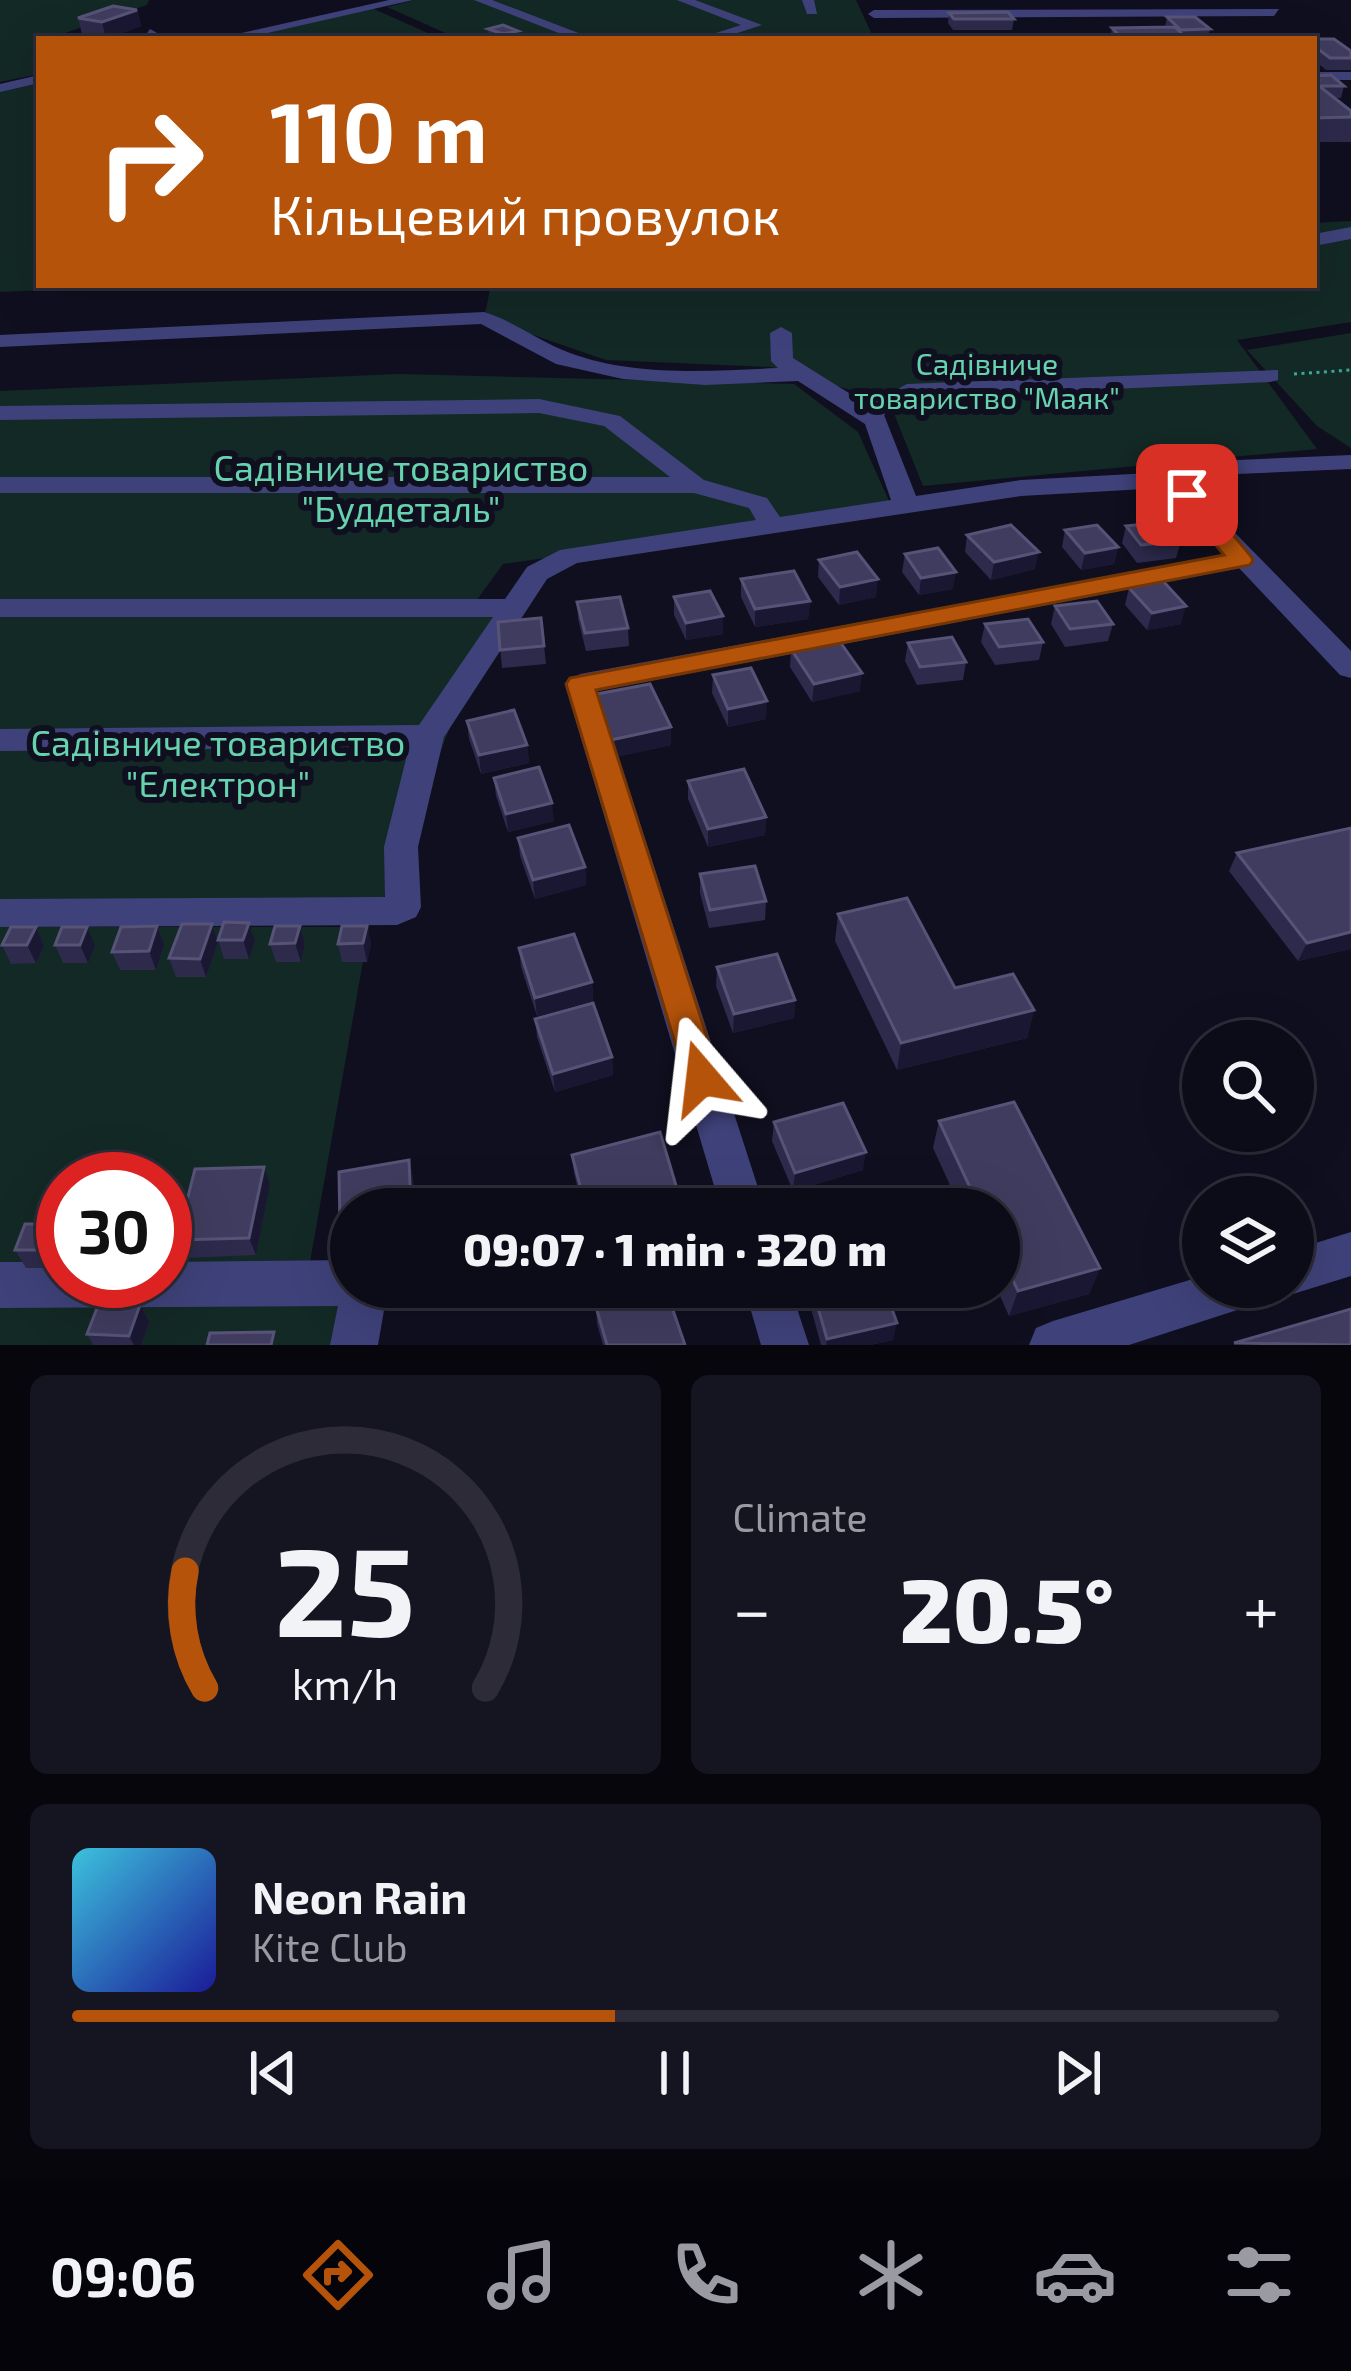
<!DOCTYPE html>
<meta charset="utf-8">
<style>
body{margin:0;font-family:"Exo 2",sans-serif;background:#151421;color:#f1f3f6;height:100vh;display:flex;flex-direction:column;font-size:45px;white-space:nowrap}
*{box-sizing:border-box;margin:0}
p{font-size:39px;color:#9a9ba2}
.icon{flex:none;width:66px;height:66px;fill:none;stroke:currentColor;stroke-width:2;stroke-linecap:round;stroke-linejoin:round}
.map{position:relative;height:1345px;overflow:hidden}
.panel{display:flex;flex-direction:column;gap:30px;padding:30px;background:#07060d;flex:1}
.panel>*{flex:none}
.hud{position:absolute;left:36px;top:36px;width:1281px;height:252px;border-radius:0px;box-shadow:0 12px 48px #0002,0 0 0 3px #2c2b37;background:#b45309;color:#fff;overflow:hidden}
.fabs{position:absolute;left:1182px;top:1020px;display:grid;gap:24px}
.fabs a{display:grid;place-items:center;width:132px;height:132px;border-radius:50%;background:#0c0b18;box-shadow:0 12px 48px #0002,0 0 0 3px #2c2b37;font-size:60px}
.speed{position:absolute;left:36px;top:1152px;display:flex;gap:24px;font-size:60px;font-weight:700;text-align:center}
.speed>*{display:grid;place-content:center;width:156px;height:156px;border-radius:50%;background:#0c0b18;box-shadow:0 12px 48px #0002,0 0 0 3px #2c2b37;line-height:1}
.speed .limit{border:18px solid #d22;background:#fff;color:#111}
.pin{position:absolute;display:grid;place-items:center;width:102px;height:102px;color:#fff;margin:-51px;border-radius:24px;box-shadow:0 6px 18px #0006}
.me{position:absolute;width:132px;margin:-66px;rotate:343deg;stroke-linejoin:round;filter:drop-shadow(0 0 9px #0008)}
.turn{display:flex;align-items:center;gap:42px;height:252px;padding:0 36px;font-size:54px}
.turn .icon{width:156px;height:156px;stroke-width:2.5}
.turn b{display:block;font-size:84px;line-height:102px}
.big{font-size:90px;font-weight:800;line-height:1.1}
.panel .card{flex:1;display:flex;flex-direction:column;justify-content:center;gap:18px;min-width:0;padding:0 42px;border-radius:18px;background:#151421}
.panel .dial{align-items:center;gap:0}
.dial svg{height:312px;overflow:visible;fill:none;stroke:#2c2b37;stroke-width:7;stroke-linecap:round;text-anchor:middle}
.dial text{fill:#f1f3f6;stroke:none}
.song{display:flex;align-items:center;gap:36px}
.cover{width:144px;height:144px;border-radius:18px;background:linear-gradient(135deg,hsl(190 70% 55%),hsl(240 70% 35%))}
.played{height:12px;border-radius:6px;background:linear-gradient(90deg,#b45309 45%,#2c2b37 45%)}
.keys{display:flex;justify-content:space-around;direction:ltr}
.heat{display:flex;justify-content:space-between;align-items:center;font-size:66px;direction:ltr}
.panel .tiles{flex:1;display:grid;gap:30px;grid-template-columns:1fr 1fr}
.card:last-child{grid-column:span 2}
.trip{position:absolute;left:330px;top:1188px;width:690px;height:120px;border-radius:60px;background:#0c0b18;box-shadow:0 12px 48px #0002,0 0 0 3px #2c2b37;font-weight:800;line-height:120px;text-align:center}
.menu{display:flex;height:192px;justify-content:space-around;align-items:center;background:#05040a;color:#9a9ba2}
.menu .icon{width:84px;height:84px}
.menu .on{color:#b45309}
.menu b{font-size:54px;color:#f1f3f6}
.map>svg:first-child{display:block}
.green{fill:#132926}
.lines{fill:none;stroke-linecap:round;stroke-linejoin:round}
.path{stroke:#3aa797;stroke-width:3;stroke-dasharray:3 4.5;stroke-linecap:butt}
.minor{fill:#3f427a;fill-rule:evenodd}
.wall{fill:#2d2a4c}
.shaded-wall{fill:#1a1733}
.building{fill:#3f3c5f;stroke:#565377;stroke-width:3}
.route{fill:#b45309;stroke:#753606;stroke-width:3}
.labels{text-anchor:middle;stroke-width:12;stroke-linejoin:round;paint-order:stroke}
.far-park-label{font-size:30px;fill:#66d3ae;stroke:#100f20}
.park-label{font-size:36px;fill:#66d3ae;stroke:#100f20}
</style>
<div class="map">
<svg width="1351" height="1345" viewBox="0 0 1351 1345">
<rect width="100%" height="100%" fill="#100f20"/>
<path class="green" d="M0,0H149L147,5L65,33L72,39H39V74L0,82Z
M415,0H856L874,39H459L387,7Z
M374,9L441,39H227Z
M39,81V285H153L0,292V89Z
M1351,221V322L1237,340L1317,449L923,486L889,401L771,367L606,360L484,318L491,285H1314V223Z
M1351,333V448L1317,426L1247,350Z
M398,374L794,384L858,432L889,501L773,526L503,564L471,608L0,604V391Z
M0,612L493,616L378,913L0,912Z
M0,927H369L310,1262H165V1179H63V1262H0Z
M0,1298H341L335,1345H0Z"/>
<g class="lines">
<path class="path" d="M1294,374L1351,370"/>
<path class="minor" d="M389,0H413L241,39H215Z
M474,0H492L594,39H574Z
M677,0H695L762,25L719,39H697L741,25Z
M802,0H814L817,14H807Z
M1279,9L1274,16L874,18L868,14L874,10Z
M150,29L168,39L145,36Z
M1314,72H1351V80H1314Z
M39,75V83L0,92V84Z
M1351,227V239L1314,246V234Z
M484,312C514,321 540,342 570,353C634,377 712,371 778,368L771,361L770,333L781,327L792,333L793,358L868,405L907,384L1278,370V380L1270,382L912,398L884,415L916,496L1021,480L1169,472L1237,460L1351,455V469L1237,474L1187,484L1351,651V678L1340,675L1239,568L597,691L765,1209H721L565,684L580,674L1226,555L1163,488L1021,496L577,563L547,579L444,737L418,847L421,907L416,917L397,925L0,927V899L385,897L384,847L409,747L0,751V729L419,725L493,617H0V599H505L527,567L560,550L756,520L749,508L694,493H0V477H670L604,426L539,413L0,420V406L539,399L620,416L704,480L767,498L780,517L891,500L865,424L798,381L705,385L623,379L556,364L481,324L0,347V335Z
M1351,1232V1276L1293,1294L1277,1288L1293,1287V1250Z
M351,1260V1287H388L378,1345H330L338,1306L0,1308V1262H63V1281H165V1262Z
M1203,1276V1287H1266L1259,1303L1129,1345H1029L1036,1328L1053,1321Z
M744,1287H790L809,1345H761Z"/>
</g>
<path class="wall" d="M137,10L141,26L106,39L82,34L78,18Z
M949,13L1014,19L1012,30H953L948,23Z
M1167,17L1210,29L1207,39H1110L1112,28L1165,27Z
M488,29L518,39H489Z
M1314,39L1351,51V70H1326L1314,60Z
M1314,76L1344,86L1341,98H1335L1351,111V142H1314Z
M1126,526L1181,541L1176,558L1137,563L1122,543Z
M1065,530L1118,547L1114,564L1081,570L1062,547Z
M967,535L1035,569L991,580L965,552Z
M905,554L953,589L919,595L902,572Z
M819,560L876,597L839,605L818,577Z
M741,579L810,601L808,619L755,627L741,597Z
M1129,588L1181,624L1147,630L1125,605Z
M674,597L723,634L686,640L674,615Z
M577,602L628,628L629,646L586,651L578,619Z
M1055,606L1113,624L1108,641L1065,647L1051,624Z
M541,618L546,664L502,668L498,622Z
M985,624L1043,642L1039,660L995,665L981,642Z
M908,643L966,662L963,680L917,685L905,661Z
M791,649L860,691L812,702L790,667Z
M713,675L766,719L728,727L712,693Z
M592,695L671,727V745L611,758L593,714Z
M467,721L527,745L529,763L481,774L469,739Z
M494,778L554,821L508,832L496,796Z
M688,781L766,817L765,835L708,847L688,799Z
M1351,828V949L1298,961L1229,871L1237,853Z
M518,838L585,867L586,885L535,899L520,856Z
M700,874L766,901L765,920L709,928L700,893Z
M838,914L955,988L1034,1010L1027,1038L897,1070L835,941Z
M212,924L218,942L206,977H176L169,958Z
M300,926L305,944L301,962H276L270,944Z
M367,926L371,944L367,962H342L338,944Z
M36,927L44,946L36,963L11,964L2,945Z
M218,940L255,941L249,959H224Z
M55,945L95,946L88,963H63Z
M164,945L156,970H120L112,952Z
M519,948L592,982L593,1001L537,1016L521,967Z
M717,967L795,1000L794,1018L733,1033L716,986Z
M535,1019L612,1057L613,1075L555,1092L537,1037Z
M939,1121L1100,1268L1089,1294L1009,1316L996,1287H999V1209H961L933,1148Z
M774,1122L863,1170L793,1191L772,1141Z
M572,1155L683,1209H583L574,1173Z
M409,1160L413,1178L415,1209H351V1241L345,1242L340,1225L339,1172Z
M264,1167L270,1184L256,1255L185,1258L177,1240Z
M63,1238V1248L56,1268H26L15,1250Z
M805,1287H884L893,1340L870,1345H821Z
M140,1305L149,1322L141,1345H93L87,1334Z
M596,1307L685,1345H603L597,1324Z"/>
<path class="shaded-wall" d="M137,10L141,26L106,39L102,22Z
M518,31V39H503V34Z
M1118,547L1114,564L1081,570L1085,553Z
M1039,552L1035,569L991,580L994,562Z
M956,572L953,589L919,595L921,578Z
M878,579L876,597L839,605L840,587Z
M810,601L808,619L755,627V609Z
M1186,606L1181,624L1147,630L1152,613Z
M723,616V634L686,640V623Z
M862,673L860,691L812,702L814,684Z
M767,701L766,719L728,727V709Z
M671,727V745L611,758V740Z
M527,745L529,763L481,774L479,755Z
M552,803L554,821L508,832L506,814Z
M766,817L765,835L708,847V829Z
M585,867L586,885L535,899L533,880Z
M249,923L255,941L249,959L243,940Z
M212,924L218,942L206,977L200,959Z
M157,926L164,945L156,970L149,951Z
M300,926L305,944L301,962L295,943Z
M367,926L371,944L367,962L363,943Z
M36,927L44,946L36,963L27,945Z
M87,927L95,946L88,963L80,945Z
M1351,932V949L1298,961L1307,943Z
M592,982L593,1001L537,1016L535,998Z
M795,1000L794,1018L733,1033L734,1014Z
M1034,1010L1027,1038L897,1070L901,1043Z
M612,1057L613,1075L555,1092L553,1074Z
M866,1152L863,1170L793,1191L795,1173Z
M409,1160L413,1178L415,1209H411Z
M264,1167L270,1184L256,1255L249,1238Z
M55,1224L63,1238V1248L56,1268L45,1250Z
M1100,1268L1089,1294L1009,1316L1018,1291Z
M140,1305L149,1322L141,1345H134L129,1336Z
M897,1323L893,1340L870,1345H826L827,1339Z"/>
<path class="building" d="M113,6L137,10L102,22L78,18Z
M1008,12L1014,19H954L949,13Z
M1167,17H1195L1210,29L1181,30Z
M503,25L518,31L503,34L488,29Z
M1175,27L1184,36H1120L1112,28Z
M1060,36L1063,39H935L933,37Z
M1314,39H1334L1351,51V58H1330L1314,46Z
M1331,75L1344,86H1320L1318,85L1319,80L1314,76Z
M1314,82L1351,111V117L1314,118Z
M1165,522L1181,541L1141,545L1126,526Z
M1011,525L1039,552L994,562L967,535Z
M1097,525L1118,547L1085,553L1065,530Z
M938,548L956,572L921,578L905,554Z
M857,552L878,579L840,587L819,560Z
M794,571L810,601L755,609L741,579Z
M1163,581L1186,606L1152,613L1129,588Z
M710,591L723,616L686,623L674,597Z
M620,597L628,628L585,633L577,602Z
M1097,601L1113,624L1070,629L1055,606Z
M541,618L544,646L500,650L498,622Z
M1028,619L1043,642L999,647L985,624Z
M952,637L966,662L920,667L908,643Z
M838,639L862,673L814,684L791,649Z
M751,668L767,701L728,709L713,675Z
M650,684L671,727L611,740L592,695Z
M514,710L527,745L479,755L467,721Z
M539,767L552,803L506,814L494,778Z
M744,769L766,817L708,829L688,781Z
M569,825L585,867L533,880L518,838Z
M1351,828V932L1307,943L1237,853Z
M755,866L766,901L710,910L700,874Z
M907,898L955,988L1013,974L1034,1010L901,1043L838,914Z
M224,922L249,923L243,940H218Z
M182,924H212L200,959L169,958Z
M157,926L149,951L112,952L121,927Z
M275,926H300L295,943L270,944Z
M342,926H367L363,943L338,944Z
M11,927H36L27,945H2Z
M62,927H87L80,945H55Z
M574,934L592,982L535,998L519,948Z
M777,954L795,1000L734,1014L717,967Z
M593,1003L612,1057L553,1074L535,1019Z
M1014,1102L1100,1268L1018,1291L999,1250V1209H980L939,1121Z
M843,1103L866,1152L795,1173L774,1122Z
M660,1132L683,1209H586L572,1155Z
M409,1160L411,1209H351V1223L340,1225L339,1172Z
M264,1167L249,1238L177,1240L195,1169Z
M25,1224H55L45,1250H15Z
M655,1287H665L685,1345H607L596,1307Z
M812,1287H884L897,1323L827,1339Z
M99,1303L140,1305L129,1336L87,1334Z
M1351,1309V1345L1234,1343Z
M274,1332L271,1345H207L210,1333Z"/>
<path class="route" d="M1187,488L1195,490L1250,555L1253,560L1250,565L596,690L720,1078L715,1089L702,1094L689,1089L566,684L570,678L1224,555L1175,495Z"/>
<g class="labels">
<g class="far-park-label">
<text x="987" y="375">Садівниче<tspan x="987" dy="34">товариство "Маяк"</tspan></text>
</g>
<g class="park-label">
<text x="401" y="481">Садівниче товариство<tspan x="401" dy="41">"Буддеталь"</tspan></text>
<text x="218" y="756">Садівниче товариство<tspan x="218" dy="41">"Електрон"</tspan></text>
</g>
</g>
</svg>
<div class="fabs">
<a><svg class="icon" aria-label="search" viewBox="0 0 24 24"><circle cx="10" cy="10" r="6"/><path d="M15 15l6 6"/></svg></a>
<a><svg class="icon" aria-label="layers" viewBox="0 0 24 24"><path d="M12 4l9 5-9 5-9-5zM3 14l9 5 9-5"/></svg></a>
</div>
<div class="speed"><div class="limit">30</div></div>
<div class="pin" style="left:1187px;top:495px;background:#d93025"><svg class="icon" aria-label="arrive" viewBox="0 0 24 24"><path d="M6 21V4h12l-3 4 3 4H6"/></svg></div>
<svg class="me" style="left:702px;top:1078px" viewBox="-20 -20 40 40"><path d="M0-17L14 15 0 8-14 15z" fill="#b45309" stroke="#fff" stroke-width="4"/></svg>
<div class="trip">09:07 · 1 min · 320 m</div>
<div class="hud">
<div class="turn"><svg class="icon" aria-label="right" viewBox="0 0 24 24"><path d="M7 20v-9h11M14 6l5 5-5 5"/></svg><div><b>110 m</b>Кільцевий провулок</div></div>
</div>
</div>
<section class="panel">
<div class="tiles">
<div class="card dial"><svg viewBox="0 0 100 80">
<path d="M14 69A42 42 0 1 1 86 69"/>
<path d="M14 69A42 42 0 0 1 9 39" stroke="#b45309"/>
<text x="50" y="56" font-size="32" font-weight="700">25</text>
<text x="50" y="72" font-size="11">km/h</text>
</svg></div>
<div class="card"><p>Climate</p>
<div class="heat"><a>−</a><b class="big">20.5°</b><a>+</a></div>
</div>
<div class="card">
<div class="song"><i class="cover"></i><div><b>Neon Rain</b><p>Kite Club</p></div></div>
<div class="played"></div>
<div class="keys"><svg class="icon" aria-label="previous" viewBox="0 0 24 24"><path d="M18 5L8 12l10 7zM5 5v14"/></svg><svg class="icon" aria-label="pause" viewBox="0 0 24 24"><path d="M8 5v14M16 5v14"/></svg><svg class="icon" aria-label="next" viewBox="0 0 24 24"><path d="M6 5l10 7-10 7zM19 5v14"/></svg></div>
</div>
</div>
</section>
<nav class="menu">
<b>09:06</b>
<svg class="icon on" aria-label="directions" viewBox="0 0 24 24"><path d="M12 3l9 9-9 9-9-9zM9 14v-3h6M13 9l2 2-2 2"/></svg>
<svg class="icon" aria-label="music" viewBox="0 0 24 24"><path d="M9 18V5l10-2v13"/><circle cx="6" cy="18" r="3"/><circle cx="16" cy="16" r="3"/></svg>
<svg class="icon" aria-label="phone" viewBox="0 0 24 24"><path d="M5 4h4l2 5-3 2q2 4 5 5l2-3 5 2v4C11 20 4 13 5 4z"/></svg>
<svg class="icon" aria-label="climate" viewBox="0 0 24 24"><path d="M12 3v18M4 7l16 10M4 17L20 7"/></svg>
<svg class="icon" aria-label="car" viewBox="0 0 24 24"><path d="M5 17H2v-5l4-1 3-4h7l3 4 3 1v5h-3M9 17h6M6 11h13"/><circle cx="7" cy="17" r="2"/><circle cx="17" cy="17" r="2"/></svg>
<svg class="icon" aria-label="filters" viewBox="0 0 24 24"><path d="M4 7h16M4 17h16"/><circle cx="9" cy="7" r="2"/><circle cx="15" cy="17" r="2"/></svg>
</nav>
